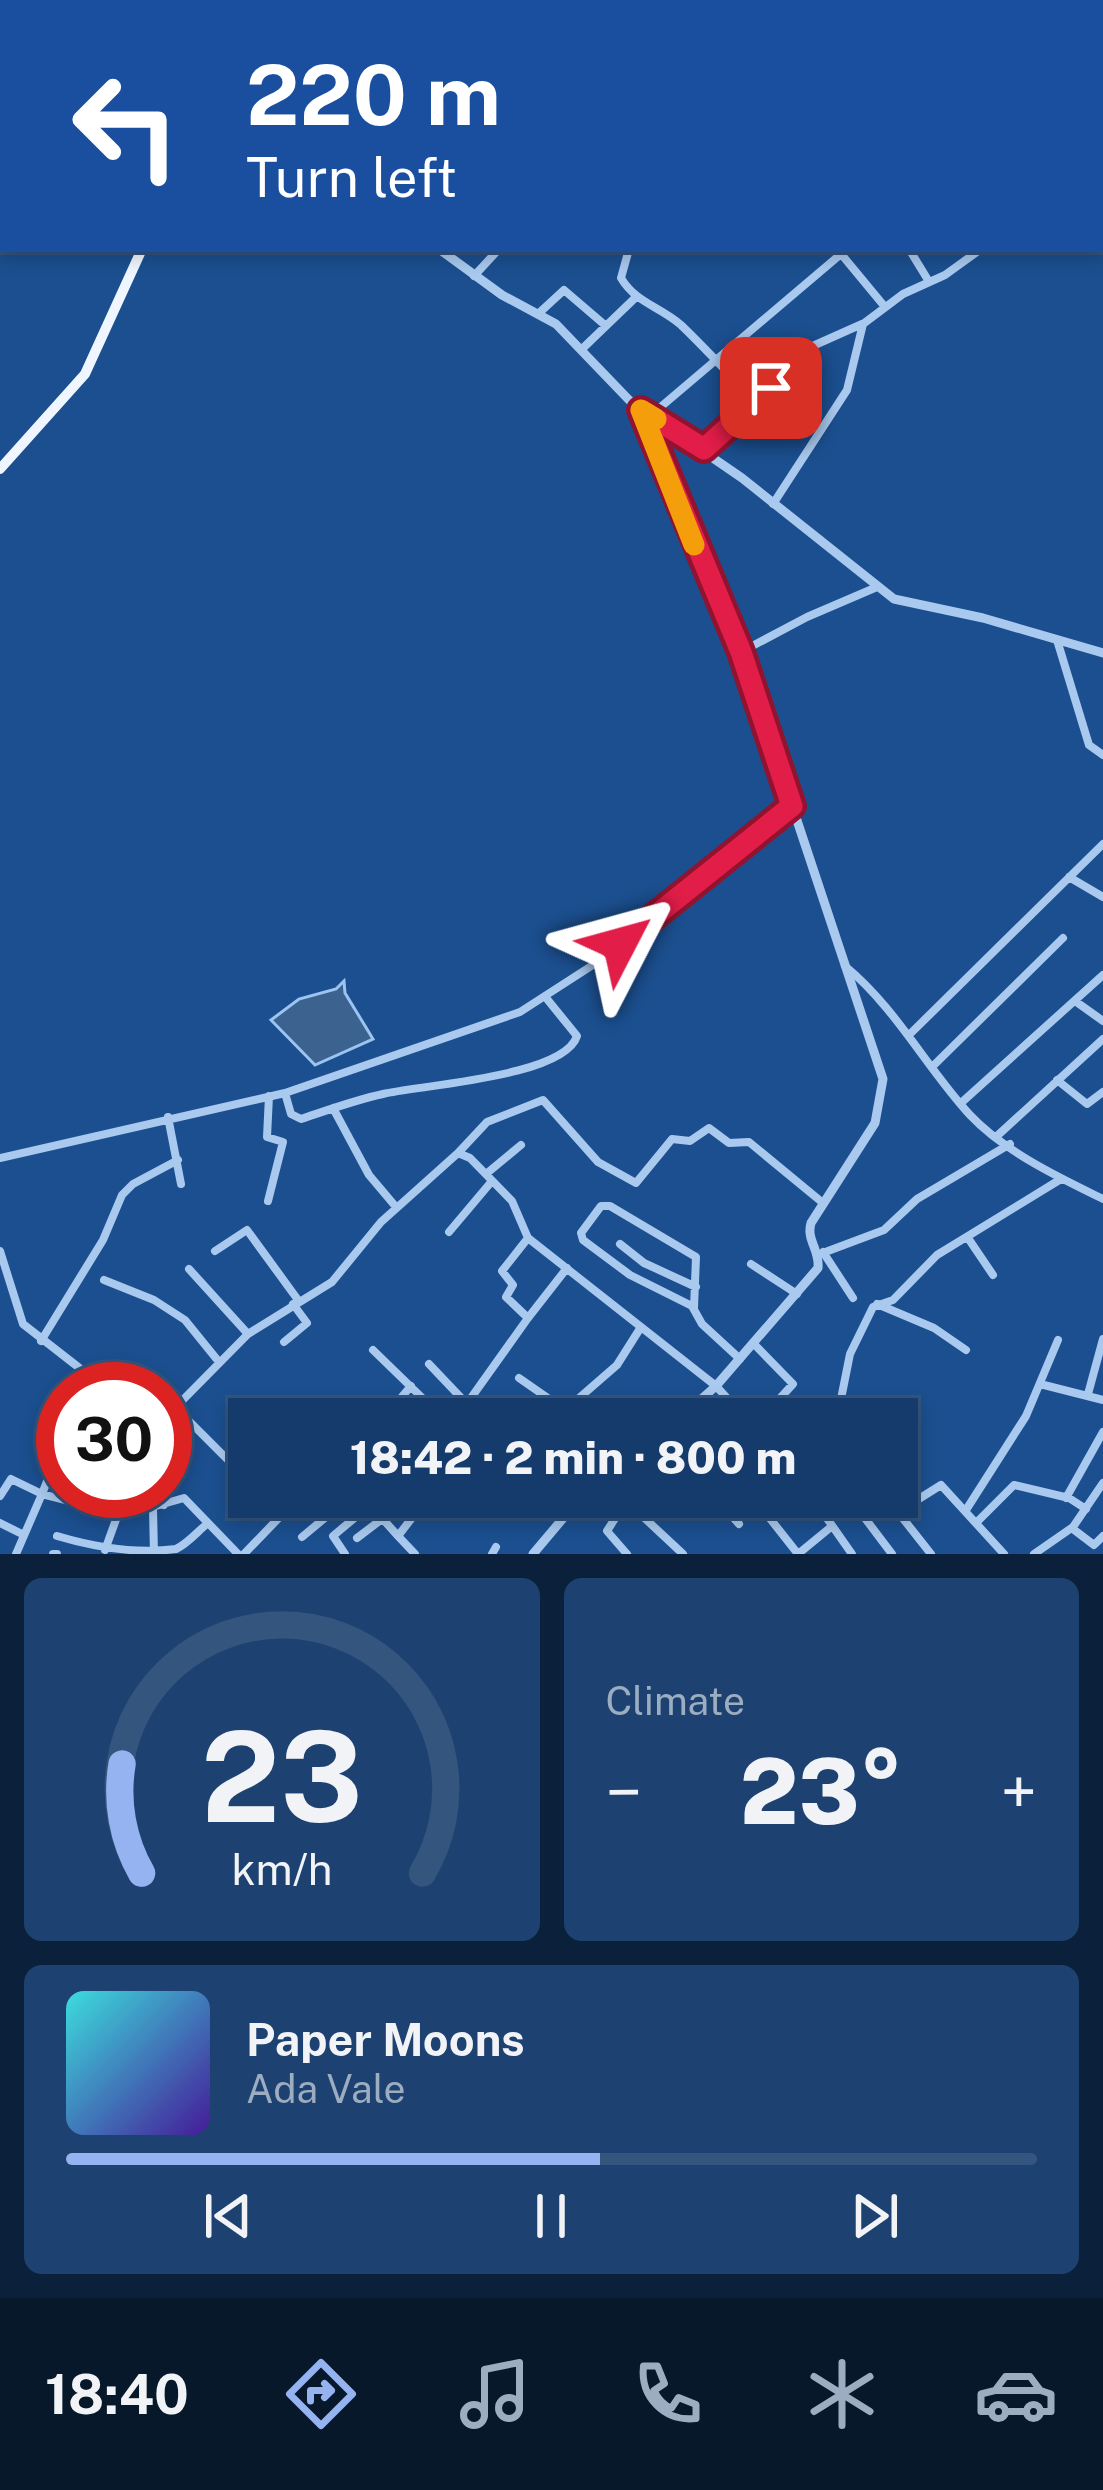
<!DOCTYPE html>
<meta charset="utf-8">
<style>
body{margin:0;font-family:"Public Sans",sans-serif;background:#1d4271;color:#f1f3f6;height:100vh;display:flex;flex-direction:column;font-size:45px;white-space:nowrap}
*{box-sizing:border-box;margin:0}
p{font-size:39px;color:#9dadc1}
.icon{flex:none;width:66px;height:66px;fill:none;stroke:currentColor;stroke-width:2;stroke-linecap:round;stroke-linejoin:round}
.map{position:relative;height:1554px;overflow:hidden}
.drawer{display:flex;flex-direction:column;gap:24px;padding:24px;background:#0b203b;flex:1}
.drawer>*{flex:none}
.banner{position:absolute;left:0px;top:0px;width:1104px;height:252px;box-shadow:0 6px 18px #0003,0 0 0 3px #33557e;background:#1a4fa0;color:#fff;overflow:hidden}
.speed{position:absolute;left:36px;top:1362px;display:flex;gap:24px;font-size:60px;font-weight:700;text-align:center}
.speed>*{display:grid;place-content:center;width:156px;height:156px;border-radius:50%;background:#143b6b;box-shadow:0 6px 18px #0003,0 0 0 3px #33557e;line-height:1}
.speed .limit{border:18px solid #d22;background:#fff;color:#111}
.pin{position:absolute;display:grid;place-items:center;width:102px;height:102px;color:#fff;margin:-51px;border-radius:24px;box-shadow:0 6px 18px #0006}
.me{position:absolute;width:132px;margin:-66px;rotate:51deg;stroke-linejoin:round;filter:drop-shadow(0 0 9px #0008)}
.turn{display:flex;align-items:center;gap:42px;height:252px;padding:0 48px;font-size:54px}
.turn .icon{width:156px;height:156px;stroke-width:2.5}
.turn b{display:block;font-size:84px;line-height:102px}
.big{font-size:90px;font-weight:800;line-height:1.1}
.drawer .tile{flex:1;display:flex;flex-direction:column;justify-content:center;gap:18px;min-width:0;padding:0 42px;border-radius:18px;background:#1d4271}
.drawer .dial{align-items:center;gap:0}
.dial svg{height:312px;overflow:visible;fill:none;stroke:#33557e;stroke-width:7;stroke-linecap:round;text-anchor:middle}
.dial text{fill:#f1f3f6;stroke:none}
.song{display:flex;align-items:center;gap:36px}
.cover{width:144px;height:144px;border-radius:18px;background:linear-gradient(135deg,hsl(180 70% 55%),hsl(260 70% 35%))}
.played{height:12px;border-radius:6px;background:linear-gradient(90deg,#95b2f1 55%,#33557e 55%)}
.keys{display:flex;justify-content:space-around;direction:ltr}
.heat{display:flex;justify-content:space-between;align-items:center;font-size:66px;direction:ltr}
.drawer .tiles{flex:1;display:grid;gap:24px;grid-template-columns:1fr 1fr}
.tile:last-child{grid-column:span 2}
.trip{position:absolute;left:228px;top:1398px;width:690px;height:120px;border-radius:0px;background:#143b6b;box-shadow:0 6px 18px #0003,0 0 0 3px #33557e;font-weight:800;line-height:120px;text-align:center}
.menu{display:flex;height:192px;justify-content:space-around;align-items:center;background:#08182b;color:#9dadc1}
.menu .icon{width:84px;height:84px}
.menu .selected{color:#95b2f1}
.menu b{font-size:54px;color:#f1f3f6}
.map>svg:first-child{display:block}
.water{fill:#3c6290;stroke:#9cc4f0;stroke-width:3}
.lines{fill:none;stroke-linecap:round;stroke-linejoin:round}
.minor{stroke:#a9c9ee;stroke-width:8}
.tertiary{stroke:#a9c9ee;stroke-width:9}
.secondary{stroke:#d6e6fa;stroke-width:9}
.primary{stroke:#f0f6ff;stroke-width:10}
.rail{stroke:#fff;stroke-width:3;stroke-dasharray:21 9;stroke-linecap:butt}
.route-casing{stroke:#92132f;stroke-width:30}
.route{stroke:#e11d48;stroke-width:21}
.slow{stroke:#f59e0b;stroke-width:21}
</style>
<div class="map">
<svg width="1103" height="1554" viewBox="0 0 1103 1554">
<rect width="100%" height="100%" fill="#1b4f8f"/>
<path class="water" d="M344,981L345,993L373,1039L315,1065L271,1020L299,999L336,989Z"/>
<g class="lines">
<path class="minor" d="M8,0L10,3
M418,0L422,3
M497,0L501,3
M457,3L458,0
M586,3L589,0
M0,40L3,38
M1101,109L1103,107
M0,140L3,145
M2,191H3
M629,249L621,278C636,303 659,306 681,325C707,350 732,377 756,403
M837,249L885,307
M909,249L928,280
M474,276L499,249
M538,314L564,290L606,326
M582,349L634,299
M650,416L841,254
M704,450L756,403L806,349L862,324
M773,504L847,390L863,324L903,294L945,275L981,249
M1057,640L1089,745L1103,755
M741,652L807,617L877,587
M1069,877L1103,897
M845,966C896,1008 926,1067 970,1115C1005,1152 1058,1177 1103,1199
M1075,1001L1103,1021
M909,1035L1103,844
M932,1067L1063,938
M1057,1080L1087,1104L1103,1092
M285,1093L291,1114L301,1119C328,1110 355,1100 383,1094C421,1085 564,1077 577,1036L547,999
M961,1103L1103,975
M333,1108L369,1175L396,1207
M168,1117L181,1184
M997,1136L1103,1039
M458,1153L487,1122L543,1100L598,1162L636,1183L672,1139L690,1141L709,1128L729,1143L749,1142L823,1203
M0,1158L285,1093L520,1012L596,963L792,805
M486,1174L521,1145
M268,1201L283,1142L267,1137L269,1096
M449,1232L492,1181
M528,1238L502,1271L513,1285L506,1297L528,1318L567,1268
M968,1238L993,1275
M620,1244L644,1263L696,1287
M0,1251L23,1324L91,1377L85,1389
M215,1251L247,1230L298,1300
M823,1252L853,1298
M820,1254L884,1230L917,1199L1010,1144
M751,1264L797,1294
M189,1269L248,1334
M104,1280L154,1300L185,1320L219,1362
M877,1304L934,1328L966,1350
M694,1308L696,1257L610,1206H601L581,1233L583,1240L630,1275L692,1306L702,1324L740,1359
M41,1341L103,1240L122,1195L133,1184L178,1160
M284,1342L307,1323L293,1304
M753,1343L793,1384L761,1419
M373,1350L444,1419
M429,1364L466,1403
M91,1377L107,1389
M519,1378L565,1410
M1040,1384L1103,1400
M1088,1394L1103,1339
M176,1408L227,1459L249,1467
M165,1418L248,1334L332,1282L381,1222L458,1153L470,1158L512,1201L528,1238L716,1386L746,1419
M329,1419L349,1404
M383,1419L411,1386
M456,1419L528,1318
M555,1419L617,1365L641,1327
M837,1419L850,1354L873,1307L893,1300L937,1255L1061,1179
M152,1491L164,1505
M0,1496L11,1479L42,1494L63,1441
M363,1497L398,1536
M622,1497L683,1554
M715,1497L739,1524
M753,1497L798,1554
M812,1497L852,1554
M849,1497L892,1554
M886,1497L931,1554
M1066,1498L1103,1432
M626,1501L607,1531L627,1554
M153,1509L154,1554
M966,1510L1026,1416L1058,1340
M898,1512L941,1485L1004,1554
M464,1515L480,1497
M977,1522L1014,1485L1069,1498L1086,1509
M0,1523L24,1535
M1073,1529L1094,1545L1103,1536
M57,1536C94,1547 137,1554 176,1549C187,1544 197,1532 207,1524
M302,1537L350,1497
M357,1538L382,1519
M105,1550L118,1514
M16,1554L42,1494L124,1515L184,1498L238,1554
M53,1554H57
M244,1554L299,1497
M345,1554L333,1536L370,1505
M415,1554L398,1536L428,1497
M492,1554L496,1547
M798,1554L831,1527
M1034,1554L1073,1527L1103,1483"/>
<path class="tertiary" d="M439,249L502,295L556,324L630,401L742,478L894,599L983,618L1103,653
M641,411L741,652L883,1079L875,1123L811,1223C806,1240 820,1250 818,1268L716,1386L679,1419
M533,1554L581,1497"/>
<path class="secondary" d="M250,0V3"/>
<path class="primary" d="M362,3L365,0
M0,469L85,374L142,249"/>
<path class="rail" d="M210,3L215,0
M0,91L3,90"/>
</g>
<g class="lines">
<defs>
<path id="route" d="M620,944L792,806L741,652L641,410L704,449L771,388"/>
</defs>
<use href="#route" class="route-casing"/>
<use href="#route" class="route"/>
<path class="slow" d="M656,419L641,410L694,545"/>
</g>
</svg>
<div class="speed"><div class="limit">30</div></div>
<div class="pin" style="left:771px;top:388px;background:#d93025"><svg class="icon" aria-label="arrive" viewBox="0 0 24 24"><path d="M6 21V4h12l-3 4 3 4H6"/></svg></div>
<svg class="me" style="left:620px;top:944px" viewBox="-20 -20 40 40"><path d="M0-17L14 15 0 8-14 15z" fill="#e11d48" stroke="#fff" stroke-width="4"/></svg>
<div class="trip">18:42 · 2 min · 800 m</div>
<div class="banner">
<div class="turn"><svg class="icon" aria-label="left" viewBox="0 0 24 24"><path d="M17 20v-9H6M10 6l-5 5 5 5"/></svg><div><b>220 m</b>Turn left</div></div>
</div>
</div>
<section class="drawer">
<div class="tiles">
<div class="tile dial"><svg viewBox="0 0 100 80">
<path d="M14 69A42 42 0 1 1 86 69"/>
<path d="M14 69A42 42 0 0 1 9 41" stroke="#95b2f1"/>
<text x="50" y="56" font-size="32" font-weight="700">23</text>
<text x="50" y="72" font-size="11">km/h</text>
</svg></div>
<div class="tile"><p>Climate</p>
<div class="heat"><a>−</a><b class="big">23°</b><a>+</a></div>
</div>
<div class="tile">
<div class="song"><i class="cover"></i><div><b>Paper Moons</b><p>Ada Vale</p></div></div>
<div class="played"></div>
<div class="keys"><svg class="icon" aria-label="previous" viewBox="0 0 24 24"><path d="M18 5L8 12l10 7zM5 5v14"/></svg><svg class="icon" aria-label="pause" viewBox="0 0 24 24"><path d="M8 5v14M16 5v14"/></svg><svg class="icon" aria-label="next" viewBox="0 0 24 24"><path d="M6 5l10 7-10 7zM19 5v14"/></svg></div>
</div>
</div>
</section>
<nav class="menu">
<b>18:40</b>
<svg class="icon selected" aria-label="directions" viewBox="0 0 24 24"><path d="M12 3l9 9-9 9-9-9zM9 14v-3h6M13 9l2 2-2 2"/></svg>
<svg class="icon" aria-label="music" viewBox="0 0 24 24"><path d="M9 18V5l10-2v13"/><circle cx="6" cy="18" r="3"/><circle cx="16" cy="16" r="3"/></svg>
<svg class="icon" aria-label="phone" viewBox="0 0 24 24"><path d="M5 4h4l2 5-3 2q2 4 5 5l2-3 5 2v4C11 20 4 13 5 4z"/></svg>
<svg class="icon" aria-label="climate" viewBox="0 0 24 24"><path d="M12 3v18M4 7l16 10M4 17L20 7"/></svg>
<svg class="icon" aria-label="car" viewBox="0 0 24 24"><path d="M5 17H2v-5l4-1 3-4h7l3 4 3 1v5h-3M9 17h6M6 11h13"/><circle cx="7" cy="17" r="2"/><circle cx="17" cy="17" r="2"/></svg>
</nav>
